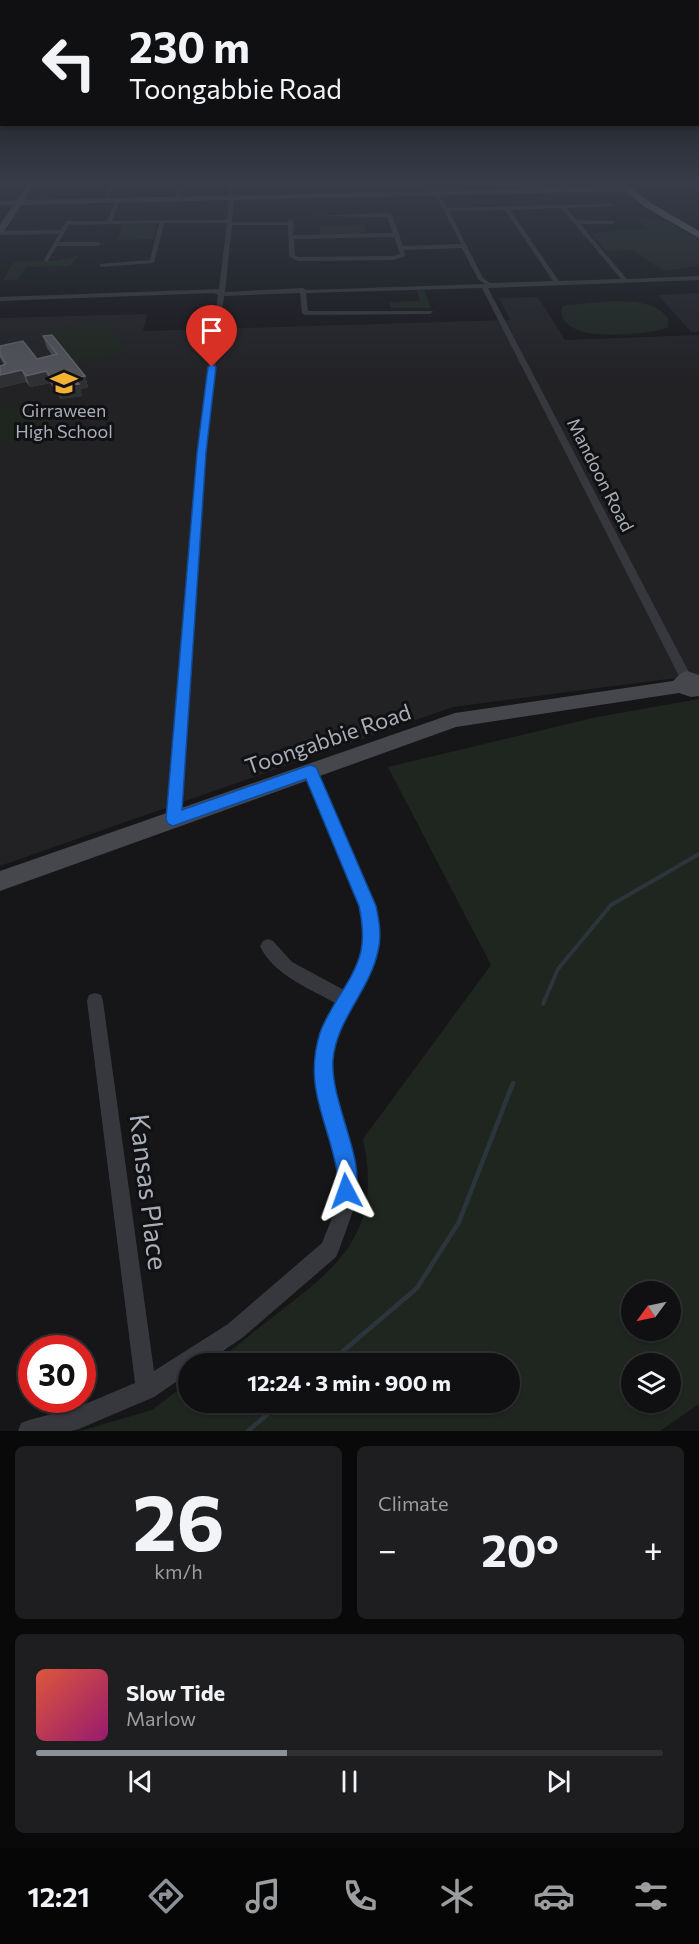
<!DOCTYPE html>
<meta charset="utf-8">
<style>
body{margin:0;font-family:Commissioner,sans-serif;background:#1e1e20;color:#f1f3f6;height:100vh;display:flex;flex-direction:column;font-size:22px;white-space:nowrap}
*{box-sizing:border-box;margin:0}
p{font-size:20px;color:#9c9d9f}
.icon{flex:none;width:33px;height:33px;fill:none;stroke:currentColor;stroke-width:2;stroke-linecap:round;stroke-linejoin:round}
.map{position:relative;height:1431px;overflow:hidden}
.panel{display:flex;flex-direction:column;gap:15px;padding:15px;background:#09090a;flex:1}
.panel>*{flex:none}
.banner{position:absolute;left:0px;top:0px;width:699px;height:126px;box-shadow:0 2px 4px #0004,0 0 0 2px #303032;background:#101012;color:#f1f3f6;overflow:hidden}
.needle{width:39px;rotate:237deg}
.buttons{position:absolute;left:621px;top:1281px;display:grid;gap:12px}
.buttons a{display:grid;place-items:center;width:60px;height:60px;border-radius:50%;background:#101012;box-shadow:0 2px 4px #0004,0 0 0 2px #303032;font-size:30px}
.speed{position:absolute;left:18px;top:1335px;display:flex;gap:12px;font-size:30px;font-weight:700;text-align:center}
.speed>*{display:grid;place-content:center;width:78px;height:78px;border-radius:50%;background:#101012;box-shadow:0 2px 4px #0004,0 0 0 2px #303032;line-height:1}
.speed .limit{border:9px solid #d22;background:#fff;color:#111}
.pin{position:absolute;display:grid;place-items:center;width:51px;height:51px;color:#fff;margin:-62px -26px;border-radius:50% 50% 50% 0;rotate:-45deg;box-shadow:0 0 6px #0007}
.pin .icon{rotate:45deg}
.me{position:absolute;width:66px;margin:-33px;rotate:356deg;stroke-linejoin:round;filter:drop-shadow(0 0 4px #0008)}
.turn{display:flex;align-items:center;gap:21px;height:126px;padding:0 30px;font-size:27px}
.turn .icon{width:78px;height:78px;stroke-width:2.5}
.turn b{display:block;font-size:42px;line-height:51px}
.big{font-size:45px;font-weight:700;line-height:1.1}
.panel .card{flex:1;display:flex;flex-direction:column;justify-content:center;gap:9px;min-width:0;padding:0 21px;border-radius:9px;background:#1e1e20}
.panel .dial{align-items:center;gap:0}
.dial b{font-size:78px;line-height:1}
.song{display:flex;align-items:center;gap:18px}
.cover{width:72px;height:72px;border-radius:9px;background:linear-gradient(135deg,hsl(10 70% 55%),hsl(320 70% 35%))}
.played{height:6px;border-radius:3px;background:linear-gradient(90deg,#8c9099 40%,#303032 40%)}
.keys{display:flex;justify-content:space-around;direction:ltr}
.heat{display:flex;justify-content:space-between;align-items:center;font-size:33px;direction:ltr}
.panel .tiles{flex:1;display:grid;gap:15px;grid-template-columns:1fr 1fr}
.card:last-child{grid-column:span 2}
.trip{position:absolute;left:178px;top:1353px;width:342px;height:60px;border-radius:30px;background:#101012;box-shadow:0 2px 4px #0004,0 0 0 2px #303032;font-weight:700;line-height:60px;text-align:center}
.menu{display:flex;height:96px;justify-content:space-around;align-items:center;background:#060607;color:#9c9d9f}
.menu .icon{width:42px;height:42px}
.menu .current{color:#8c9099}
.menu b{font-size:27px;color:#f1f3f6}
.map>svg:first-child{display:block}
.built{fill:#222225}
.green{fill:#1e261f;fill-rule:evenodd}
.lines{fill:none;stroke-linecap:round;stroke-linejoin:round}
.stream-far1{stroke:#2c353c;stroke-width:4}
.stream{stroke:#2c353c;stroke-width:4.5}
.street{fill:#37383d;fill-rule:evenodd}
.secondary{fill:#45474d;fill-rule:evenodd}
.highway{fill:#63666e;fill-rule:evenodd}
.wall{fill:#47494d}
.shaded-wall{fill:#2f3033}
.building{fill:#525359;stroke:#5f6168;stroke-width:1.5}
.route{fill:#1a73e8;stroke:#114b97;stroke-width:1.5}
.labels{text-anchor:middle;stroke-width:6;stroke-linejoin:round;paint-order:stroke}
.far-poi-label{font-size:18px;fill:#a8adb8;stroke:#111113}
.far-street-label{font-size:18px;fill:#a8adb8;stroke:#111113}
.street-label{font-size:22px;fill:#a8adb8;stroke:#111113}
.near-street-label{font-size:27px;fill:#a8adb8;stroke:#111113}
</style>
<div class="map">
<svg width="699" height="1431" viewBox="0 0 699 1431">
<rect width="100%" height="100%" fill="#161618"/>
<path class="built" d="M699,293V332H691L658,295Z
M538,297L565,340L699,335V675L453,707L0,866V318L147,314L143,331L510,320L499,298Z"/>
<path class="green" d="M638,219H661L699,240V266L664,271L632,250L606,251L590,233L646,228Z
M123,224L156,225L153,239L118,240Z
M364,225L366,234L321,235L320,226Z
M78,256L70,266L26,267L18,280H3L14,262L52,261Z
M417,290H424L431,308H391L389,302L420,301Z
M612,301C633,302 653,300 668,318V327C652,335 597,337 580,331C572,328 566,324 562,317V307L566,305Z
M103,319L127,351L78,364L50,332Z
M58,405L43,441L0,443V408Z
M699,699V1404L660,1431H80L152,1410L189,1382V1402H510V1364L214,1363C236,1347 257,1329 279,1312C345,1262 382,1228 363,1139L491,965L388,767L597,717ZM632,1292H670V1330H632ZM632,1364H670V1402H632Z"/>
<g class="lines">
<path class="stream-far1" d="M543,1004L558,969L611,905L699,854"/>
<path class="stream" d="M328,1364L417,1288L459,1222L513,1083
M248,1431L282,1402"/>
<path class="street" d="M111,182H115L108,201L104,202Z
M170,182H174L181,188L180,200L176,199L177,188Z
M229,182H233L234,199L232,222H287L290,219L294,223L293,235L393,233L387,217L313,216L389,213L392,215L403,246L461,244L435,193L437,192L447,208L612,204L614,206L566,208L577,220L615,221L613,224H580L627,279L699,276V280L488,288L692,678L690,681H682L680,678L482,288L306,293L308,311H432L433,312L430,314L305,315L302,313L300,293L224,296L205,453L180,819L178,823L173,825L168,823L166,819L197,453L218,295L214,293L0,301V297L219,289L227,223H164L154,263L101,267L99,264L150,260L159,223L69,225L59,242H98L101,244L98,246H57L47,262L44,260L59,234L0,235V231L60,230L67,221H107L116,200L118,199L120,200L112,221L227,220L230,198ZM561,208L621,279L559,281L510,210ZM505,210L553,281L490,283L483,278L449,211ZM232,225H288L289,256L297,261L393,260L405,256L404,250L462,248L478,279L485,284L306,290L303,288L225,292ZM394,237L400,254L393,256L298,257L295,255L294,239Z
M442,182H446L453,194H449Z
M560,182H564L573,190L569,191Z
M683,182H688L699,190V193Z
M0,187H28L30,188L0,189Z
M310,766L315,767L316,771L375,906L378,927V950L369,973L338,1035L331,1060L334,1091L357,1173L354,1208L339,1250L336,1257L242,1338L204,1364H189V1373L154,1397L79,1429L71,1431H18L21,1423L29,1420L78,1407L135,1383L87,1001L89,995L95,993L101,995L103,1001L154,1371L228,1324L322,1243L336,1208L339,1173L316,1091L315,1060L322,1033L337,1004C311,989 273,975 260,946L263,941L268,939L273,941L292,962L344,990C362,957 366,944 361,906L304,771L305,767Z"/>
<path class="secondary" d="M29,182H35L24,200L628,187L631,189L628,191L21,205L3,233H0V225L13,205H0V201L16,200Z
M687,671L699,675V696L691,697L679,693L456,727L0,891V871L455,713L673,681L681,673Z"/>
<path class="highway" d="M615,182H624L651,203L699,231V238L645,207Z"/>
</g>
<path class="wall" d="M43,336L85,376L88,387L80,389L82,396L61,399L50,383L30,387L26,382L0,388V366L4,365L0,358V346L37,359L52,355L47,348Z"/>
<path class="shaded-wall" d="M22,370L26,382L0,388V375Z
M46,371L50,383L30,387L26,376Z
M85,376L88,387L80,389L82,396L61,399L58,387L74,378Z"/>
<path class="building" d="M52,335L85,376L74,378L79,384L58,387L46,371L26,376L22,370L0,375V366L6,364L0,354V346L23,341L37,359L57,354L43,336Z"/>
<linearGradient id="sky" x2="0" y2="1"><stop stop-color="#0c0c0d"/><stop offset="0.48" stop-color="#363c48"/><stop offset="1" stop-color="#363c48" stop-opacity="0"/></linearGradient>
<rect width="699" height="382" fill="url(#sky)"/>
<path class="route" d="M212,364L216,367L206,453L182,810L310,765L316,767L376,906C379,920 382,936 378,951C370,990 336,1020 333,1060C330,1103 368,1163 354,1198L346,1201L339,1198C335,1189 338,1181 337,1171C328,1121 303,1087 320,1033C330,1004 354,981 361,951C364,936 362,920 359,906L306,779L173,826L168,824L166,819L197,453L208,367Z"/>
<defs>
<symbol id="school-bare" viewBox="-9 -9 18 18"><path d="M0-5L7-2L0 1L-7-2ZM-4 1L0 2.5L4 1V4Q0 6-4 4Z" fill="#f2b134" stroke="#111113" stroke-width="2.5" paint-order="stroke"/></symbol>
</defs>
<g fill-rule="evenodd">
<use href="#school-bare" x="45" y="364" width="38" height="38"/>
</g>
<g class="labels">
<g class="far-poi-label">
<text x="64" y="417">Girraween<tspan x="64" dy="21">High School</tspan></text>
</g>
<g class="far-street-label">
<text transform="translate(600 475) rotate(63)" y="6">Mandoon Road</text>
</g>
<g class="street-label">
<text transform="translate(328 739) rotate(-19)" y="8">Toongabbie Road</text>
</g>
<g class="near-street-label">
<text transform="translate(148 1192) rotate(83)" y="9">Kansas Place</text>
</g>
</g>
</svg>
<div class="buttons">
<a><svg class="needle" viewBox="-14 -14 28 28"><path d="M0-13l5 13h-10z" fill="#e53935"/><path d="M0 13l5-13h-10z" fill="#9c9d9f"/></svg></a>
<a><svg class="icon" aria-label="layers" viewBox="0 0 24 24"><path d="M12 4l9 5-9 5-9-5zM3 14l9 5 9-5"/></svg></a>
</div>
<div class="speed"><div class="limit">30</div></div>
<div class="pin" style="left:212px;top:367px;background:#d93025"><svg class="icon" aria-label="arrive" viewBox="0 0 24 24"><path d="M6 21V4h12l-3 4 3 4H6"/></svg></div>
<svg class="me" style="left:346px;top:1191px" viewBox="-20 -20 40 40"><path d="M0-17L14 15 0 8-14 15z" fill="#1a73e8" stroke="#fff" stroke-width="4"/></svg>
<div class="trip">12:24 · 3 min · 900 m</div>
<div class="banner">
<div class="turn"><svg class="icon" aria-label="left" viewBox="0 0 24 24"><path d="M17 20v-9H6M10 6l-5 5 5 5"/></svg><div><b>230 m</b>Toongabbie Road</div></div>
</div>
</div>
<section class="panel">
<div class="tiles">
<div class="card dial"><b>26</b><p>km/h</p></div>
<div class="card"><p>Climate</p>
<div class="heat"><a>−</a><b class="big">20°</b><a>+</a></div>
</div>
<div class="card">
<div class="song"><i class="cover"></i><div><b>Slow Tide</b><p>Marlow</p></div></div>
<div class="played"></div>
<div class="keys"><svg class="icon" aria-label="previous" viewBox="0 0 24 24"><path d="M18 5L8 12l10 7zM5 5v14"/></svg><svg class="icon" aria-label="pause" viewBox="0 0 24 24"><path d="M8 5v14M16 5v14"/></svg><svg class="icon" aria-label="next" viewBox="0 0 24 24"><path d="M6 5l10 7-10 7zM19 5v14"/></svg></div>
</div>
</div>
</section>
<nav class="menu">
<b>12:21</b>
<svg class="icon current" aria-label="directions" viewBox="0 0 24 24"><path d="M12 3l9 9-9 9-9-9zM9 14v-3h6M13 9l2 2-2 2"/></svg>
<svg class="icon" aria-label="music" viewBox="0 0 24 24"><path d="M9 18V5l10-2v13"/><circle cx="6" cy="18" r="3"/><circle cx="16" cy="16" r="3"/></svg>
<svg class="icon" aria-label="phone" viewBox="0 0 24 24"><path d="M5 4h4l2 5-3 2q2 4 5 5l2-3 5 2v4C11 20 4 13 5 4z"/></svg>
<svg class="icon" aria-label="climate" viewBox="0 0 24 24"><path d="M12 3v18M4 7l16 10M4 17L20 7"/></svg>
<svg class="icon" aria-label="car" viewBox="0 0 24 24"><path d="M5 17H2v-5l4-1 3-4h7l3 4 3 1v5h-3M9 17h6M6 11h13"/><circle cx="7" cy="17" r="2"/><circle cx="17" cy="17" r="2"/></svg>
<svg class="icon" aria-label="filters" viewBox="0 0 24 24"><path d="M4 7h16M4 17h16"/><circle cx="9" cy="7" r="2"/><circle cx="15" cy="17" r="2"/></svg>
</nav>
